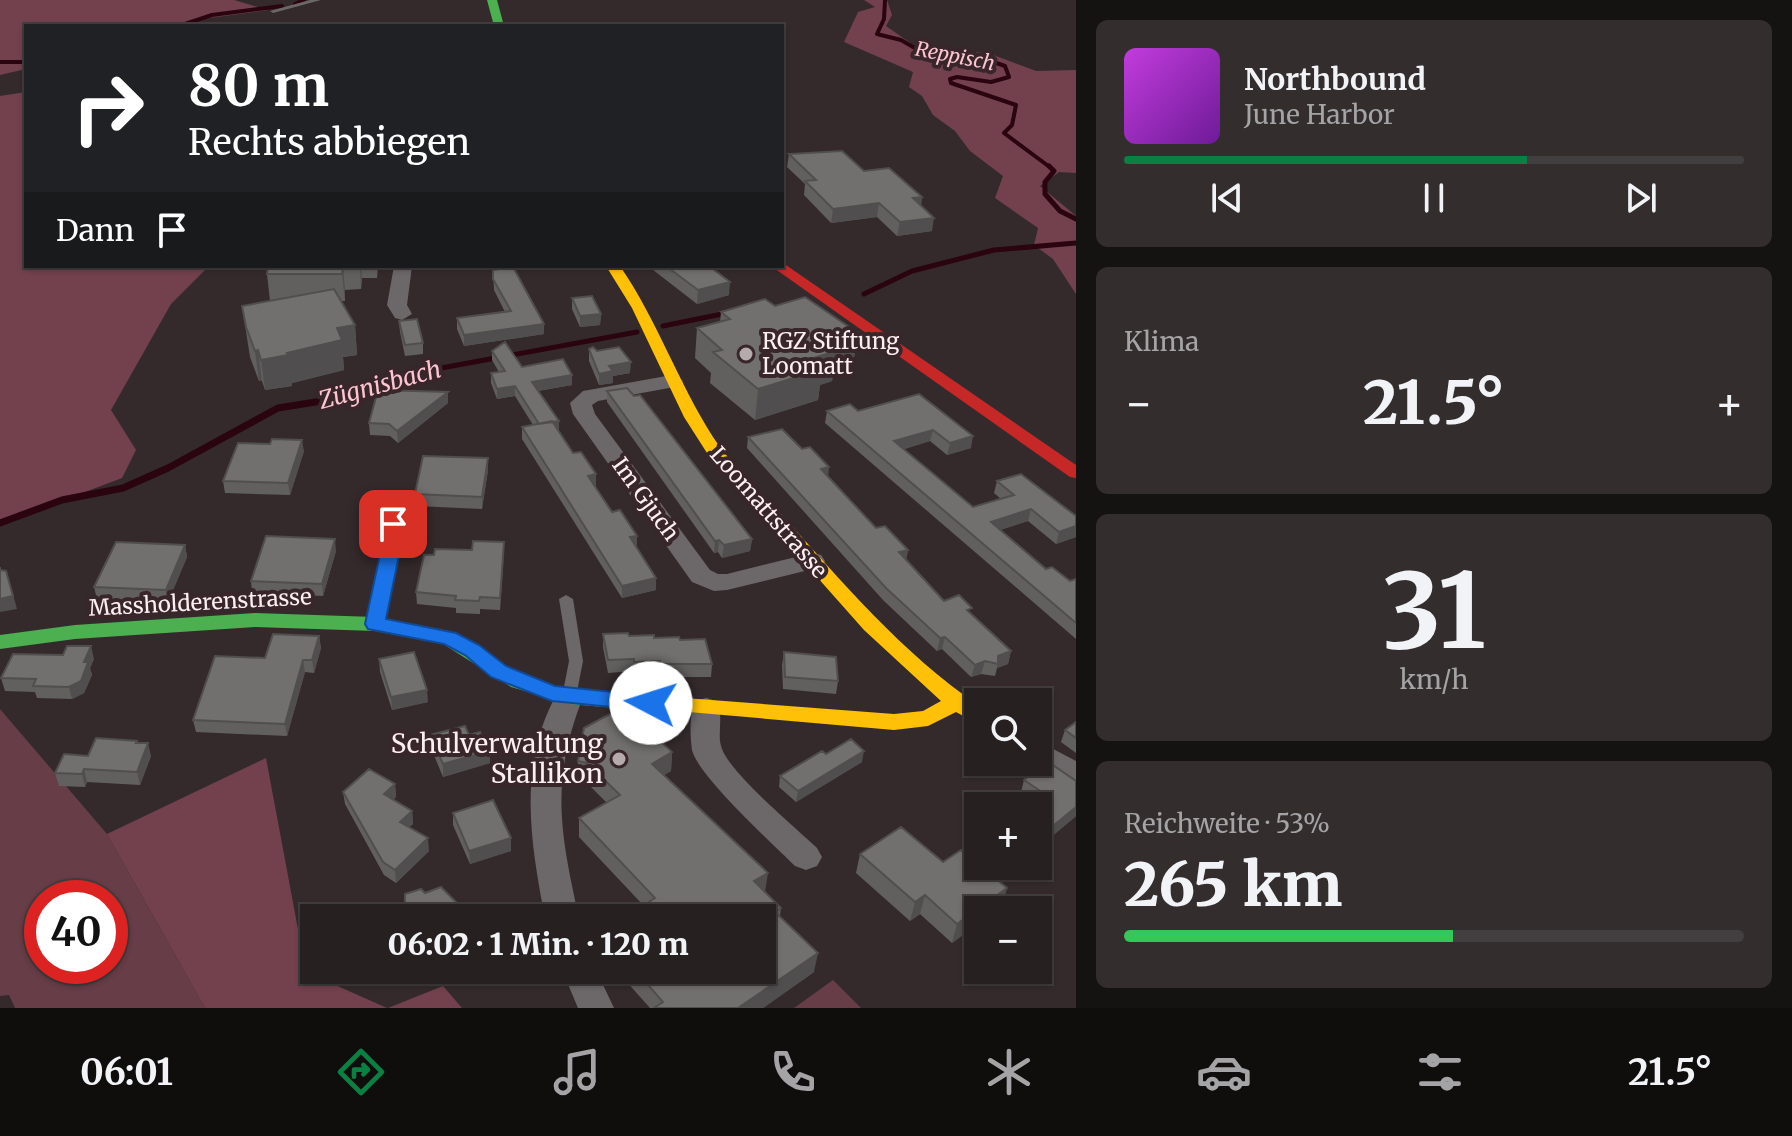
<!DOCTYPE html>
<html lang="de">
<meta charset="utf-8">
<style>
body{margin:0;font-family:Merriweather,serif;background:#332d2e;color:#f1f3f6;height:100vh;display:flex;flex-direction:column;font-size:30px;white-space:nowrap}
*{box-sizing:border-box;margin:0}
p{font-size:26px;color:#a4a3a5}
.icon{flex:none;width:44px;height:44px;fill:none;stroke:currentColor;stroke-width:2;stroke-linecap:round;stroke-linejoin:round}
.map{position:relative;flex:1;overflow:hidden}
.drawer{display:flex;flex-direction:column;gap:20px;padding:20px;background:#151212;width:716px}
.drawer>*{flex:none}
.banner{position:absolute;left:24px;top:24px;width:760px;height:244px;border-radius:0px;box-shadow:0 2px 6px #0004,0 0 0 2px #433e3f;background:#202124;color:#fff;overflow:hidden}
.buttons{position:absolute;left:964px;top:688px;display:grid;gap:16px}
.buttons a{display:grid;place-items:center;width:88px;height:88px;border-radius:0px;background:#272021;box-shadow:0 2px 6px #0004,0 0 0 2px #433e3f;font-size:40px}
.speed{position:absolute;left:24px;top:880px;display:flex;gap:16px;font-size:40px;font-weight:700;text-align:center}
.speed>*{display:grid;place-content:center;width:104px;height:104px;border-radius:50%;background:#272021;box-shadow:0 2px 6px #0004,0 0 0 2px #433e3f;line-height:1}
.speed .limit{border:12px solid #d22;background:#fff;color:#111}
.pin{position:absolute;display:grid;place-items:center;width:68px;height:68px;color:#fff;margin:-34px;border-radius:16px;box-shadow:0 4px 12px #0006}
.me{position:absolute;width:88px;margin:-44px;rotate:275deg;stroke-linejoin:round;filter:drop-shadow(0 0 6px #0008)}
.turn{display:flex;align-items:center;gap:28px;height:168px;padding:0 32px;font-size:36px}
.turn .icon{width:104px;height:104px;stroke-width:2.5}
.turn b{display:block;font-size:56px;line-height:68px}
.then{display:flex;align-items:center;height:76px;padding:0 32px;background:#0003;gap:16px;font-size:30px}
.big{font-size:60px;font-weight:800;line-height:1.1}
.drawer .card{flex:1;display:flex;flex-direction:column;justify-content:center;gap:12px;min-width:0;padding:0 28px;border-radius:12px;background:#332d2e}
.drawer .dial{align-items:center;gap:0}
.dial b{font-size:104px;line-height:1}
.song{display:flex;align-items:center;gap:24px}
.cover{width:96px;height:96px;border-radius:12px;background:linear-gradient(135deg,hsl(290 70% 55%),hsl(280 70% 35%))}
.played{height:8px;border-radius:4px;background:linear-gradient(90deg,#0b8043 65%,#433e3f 65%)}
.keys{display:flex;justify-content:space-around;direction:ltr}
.heat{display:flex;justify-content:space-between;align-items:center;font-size:44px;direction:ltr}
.charge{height:12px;border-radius:6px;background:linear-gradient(90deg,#34c759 53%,#433e3f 0)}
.trip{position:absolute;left:300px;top:904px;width:476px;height:80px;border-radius:0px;background:#272021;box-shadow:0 2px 6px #0004,0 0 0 2px #433e3f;font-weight:800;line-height:80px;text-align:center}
.tab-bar{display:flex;height:128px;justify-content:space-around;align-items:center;background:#100d0d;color:#a4a3a5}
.tab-bar .icon{width:56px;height:56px}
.tab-bar .active{color:#0b8043}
.tab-bar b{font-size:36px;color:#f1f3f6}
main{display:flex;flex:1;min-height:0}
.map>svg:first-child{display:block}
.green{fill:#673d47;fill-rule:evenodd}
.forest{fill:#73414e}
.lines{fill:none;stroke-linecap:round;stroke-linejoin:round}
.stream-far2{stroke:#2a040f;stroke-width:4}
.stream-far1{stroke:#2a040f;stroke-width:5}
.stream{stroke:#2a040f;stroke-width:7}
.lane{fill:#6c6768;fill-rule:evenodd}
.street{fill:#6c6768;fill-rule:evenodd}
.fast{fill:#4caf50;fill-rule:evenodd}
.slow{fill:#ffc107;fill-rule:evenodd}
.jam{fill:#c62828;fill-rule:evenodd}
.wall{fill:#62605f}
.shaded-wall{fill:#504e4e}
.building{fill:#72706f;stroke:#504e4e;stroke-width:2}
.route{fill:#1a73e8;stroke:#114b97;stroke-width:2}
.poi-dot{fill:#b5aaac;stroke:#38262a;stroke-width:3}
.labels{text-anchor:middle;stroke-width:8;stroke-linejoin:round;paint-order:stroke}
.far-water-label{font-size:20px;font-style:italic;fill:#fcc5d0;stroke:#38262a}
.poi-label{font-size:22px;fill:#fbeff1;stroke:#38262a;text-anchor:start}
.street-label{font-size:22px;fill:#fbeff1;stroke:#38262a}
.water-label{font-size:24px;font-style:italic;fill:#fcc5d0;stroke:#38262a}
.near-poi-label{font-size:26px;fill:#fbeff1;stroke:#38262a;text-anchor:end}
</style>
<main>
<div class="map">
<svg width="1076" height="1008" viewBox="0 0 1076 1008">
<rect width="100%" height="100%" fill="#342a2c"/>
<path class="green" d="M0,709L107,834L205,1008H15L9,995L0,996ZM42,898H110V966H42Z
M833,980L861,1008H794Z"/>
<path class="forest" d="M0,0H234L268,10L209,18L185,26H26V69L0,75Z
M864,0H887L892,15L886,26L919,49L988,53L1036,71L1076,70V173L1059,172L1040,186L1076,216V294L1053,259L1034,245L1038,228L995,198L1003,176L970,151L955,131L933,115L922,96L909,87L913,72L844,42L858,12L875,7Z
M26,92V266H209L171,304L111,410L136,450L122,478L0,524V96Z
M266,758L306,972L387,1008H205L107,834Z
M443,986L462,1008H388Z"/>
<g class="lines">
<path class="stream-far2" d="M885,0L884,19L877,34L901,40L920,51L979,57L1005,66L1009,77L991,82L957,77L950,79L951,83L1016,105L1012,125L1004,133L1051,168
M295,4L304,0
M179,26L212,15L282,6
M0,62H26"/>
<path class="stream-far1" d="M1049,166L1054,171L1045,182V194L1060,211L1076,219
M864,294L912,271L994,250L1076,243
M663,326L727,313
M386,382L403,375L637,332"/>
<path class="stream" d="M0,523L62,500L123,488L168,468L278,408L347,397L391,380"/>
<path class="lane" d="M310,0H321L273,13L270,11Z
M374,504L378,505L402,526L382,624L380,627H370L368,624L390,527L368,508Z
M566,595L573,599L583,661L576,697L574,701H564L562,697L569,661L559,599Z"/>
<path class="street" d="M394,266H412L407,305L412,314L402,320L395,318L387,305Z
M672,375L683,381L680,386L598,401L592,405L595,414L710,570L718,574H727L812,553L821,555L825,561L821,567L727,590L714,591L692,582L573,414L570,403L583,391Z
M569,687L579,690L583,697C550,782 560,831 579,918H545C530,840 517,762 559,690Z
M706,698L716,701C725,716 716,734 722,749C732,775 795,827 817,848L822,857L817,866L806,870L795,866C773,844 698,776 692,750C690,736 689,712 696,701Z
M1038,741L1076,761V786L1031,762H1038Z
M562,970H596L614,1008H578Z"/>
<path class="fast" d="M487,0H497L504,26H494Z
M255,613L375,617L449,631L525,677L569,690L685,698L693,701L696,706L693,711L685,714L569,704L511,687L443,644L375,631L255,627L75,639L0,649V635L75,625Z"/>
<path class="slow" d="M606,266H620C657,320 678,382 713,437C732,466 759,489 782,515C843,583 902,653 978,705V724L956,712L928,726L894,730L677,711L674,706L677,701L685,698L894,714L923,711L941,701L864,630L707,453L684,417L632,308Z"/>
<path class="jam" d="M783,263L1076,465V478L1070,477L771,266H782Z"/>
</g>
<path class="wall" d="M789,154L864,171L922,197L921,206L932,231L897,236L877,217L831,223L804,195L805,184L787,167Z
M268,266H378L377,278H362L361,289L345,290V301H341L355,325L357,355L343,357L344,370L292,383V386L265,390L262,381H259L250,357L242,306L270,301L267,274Z
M648,266H709L729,295L697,304Z
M493,270L544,334L464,346L457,329V318L505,312L494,290Z
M572,298L601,314L600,325L580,327L572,309Z
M775,306L858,333L853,364L834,370L832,381L820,385L818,400L755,420L710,383L711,373L695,358L697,328L720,322L721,312Z
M399,321L423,343V354L405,356L400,332Z
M589,349L597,351L630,373L613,376V383L599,385L589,361Z
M492,351L522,367L572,375V385L538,391L558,431L573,453L596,474L595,486L637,548L656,590L622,598L522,439V427L533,425L515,396L497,399L491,383V373L499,372L492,360Z
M607,391L752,539L750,551L722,558L718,552L714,553L607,402Z
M919,394L971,448L947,455L930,441L904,449L973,507L1001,499L994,493L997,481L1076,516V537L1056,544L1028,521L1000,530L1046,569L1070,581L1076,579V639L825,423L827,411H858Z
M448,403L398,443L390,436L370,435L369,423Z
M748,437L828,477L876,528L908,550L906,560L944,601L971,614L1011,651L1008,664L997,668L995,676L981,674L971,677L942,649L937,651L883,600L747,448Z
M304,451L290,495L225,493L223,481Z
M488,470L482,509L416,506L415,494Z
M504,542L500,610L480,609V614L456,613V608L417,604L416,592L434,555L472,550Z
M185,545L187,557L168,602L97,599L94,587Z
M336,551L323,596L252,593L251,581Z
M603,634L680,640L712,664L711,677H660L659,673L634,675L633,671L608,673L603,647Z
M319,636L321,648L314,673L305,672L287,736L196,732L193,720L265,658Z
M784,652L838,681L836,694L783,689L782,665Z
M94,659L90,668L92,675L84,693L72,699L37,698L35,692L5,691L1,678Z
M379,659L428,702L392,710L380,672Z
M1076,722V753L1061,742L1065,730Z
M430,735H469L489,751L490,763L443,777L431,748Z
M137,741L138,743L151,756L140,785L87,782L85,787L59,786L55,773L88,756Z
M672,752L671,771L664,775L765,892L781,908L780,916L814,972L763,1008H650L625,980L626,970H762L643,905L579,837V818L607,803L586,782L577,780L578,761Z
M826,754L862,762L796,802L779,787L780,776Z
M1024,780L1076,781V816L1038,848V804L1021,792Z
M395,784L396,797L393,799L412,811L413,824L409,827L429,851L396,883L384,875L345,804L343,792Z
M453,813L511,851L470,864L453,825Z
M860,854L943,862L1007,888L1001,907L978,910V924L952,943L920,914L910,921L856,873Z
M425,893L466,918H408L406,915L405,902Z"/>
<path class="shaded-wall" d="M922,197L920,211L913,198Z
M879,203L877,217L831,223L833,209Z
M934,218L932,231L897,236L900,222Z
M343,266L345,290V301L342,274Z
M360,266H361L362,278L361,289Z
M730,282L729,295L697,304L698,290Z
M601,314L600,325L580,327V316Z
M544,324V334L464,346V335Z
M355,325L357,355L343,357L344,370L292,383V386L265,390L261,360L287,353L337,328Z
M858,333L853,364L834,370L832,381L820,385L818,400L755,420L758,389L810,359L826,343Z
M258,350L262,381H259L255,351Z
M631,362L630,373L613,376V383L599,385V374L609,366Z
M572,375V385L532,392V382Z
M515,386V396L497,399V389Z
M448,392V403L398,443L397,431Z
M559,421V431L540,435V425Z
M933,430L930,441L892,453L894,441Z
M973,436L971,448L947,455L950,443Z
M302,440L304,451L290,495L288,483Z
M488,458V470L482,509V497Z
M829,467L828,479L821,469Z
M596,474V486L588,488V476Z
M1031,509L1028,521L988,534L991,522Z
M1076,526V537L1056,544L1059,532Z
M637,536V548L630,537Z
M335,539L336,551L323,596L322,584Z
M752,539L750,551L722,558L724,545Z
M719,540L718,552L714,553L715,541Z
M504,542V554L500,610V598Z
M185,545L187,557L168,602L166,590Z
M908,550L906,562L899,552Z
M656,578V590L622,598V586Z
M10,583L17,609L0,612V599Z
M319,636L321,648L314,673L312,660Z
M945,637L942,649L937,651L940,638Z
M91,646L94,659L90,668L92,675L84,693L72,699L69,687L84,662Z
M1011,651L1008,664L997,668L998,656Z
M303,660L305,672L287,736L285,724Z
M985,661L981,674L971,677L975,665Z
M427,690L428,702L392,710L391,697Z
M148,743L151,756L140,785L137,772Z
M489,751L490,763L443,777V764Z
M864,751L862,762L796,802L798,791Z
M672,752L671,771L651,783L652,764Z
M84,769L87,782L85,787L82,774Z
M395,784L396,797L386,807L384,794Z
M1076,807V816L1038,848L1042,835Z
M412,811L413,824L401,834L400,822Z
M428,838L429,851L396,883L395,870Z
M511,838V851L470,864L469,851Z
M768,873L765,892L754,881Z
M1007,888L1001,907L997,910H978V924L952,943L957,924Z
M925,895L920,914L910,921L915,902Z
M818,953L814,972L763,1008H738Z"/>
<path class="building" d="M842,151L864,171L889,168L922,197L913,198L934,218L900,222L879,203L833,209L805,181L816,180L789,154Z
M268,266H343L342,274H267Z
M666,266H709L730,282L698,290Z
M513,267L544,324L464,335L457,318L511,311L493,279V270Z
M334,289L355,325L337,328L342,340L287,353L288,355L261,360L258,350L255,351L246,327L242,306Z
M592,296L601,314L580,316L572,298Z
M805,297L858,333L826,343L837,351L810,359L823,369L758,389L713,352L722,350L697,328L730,319L721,312L765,299L775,306Z
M417,319L423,343L405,345L399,321Z
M505,342L522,367L563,359L572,375L532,382L559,421L539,424L515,386L497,389L491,373L505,371L492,351Z
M593,347L597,351L619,347L631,362L609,366L613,371L599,374L589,349Z
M627,388L634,396L640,395L752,539L724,545L719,540L715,541L607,391Z
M378,390L448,392L397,431L389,424L369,423Z
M919,394L973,436L950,443L933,430L894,441L973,507L1014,495L997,481L1021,474L1076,516V526L1059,532L1031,509L991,522L1046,569L1052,567L1070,581L1076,579V623L827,411L850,404L858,411Z
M552,421L573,453L581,452L596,474L588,476L612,512L620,510L637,536L630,537L656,578L622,586L522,427Z
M782,429L802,449L810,447L829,467L821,469L876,528L885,526L908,550L899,552L944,601L959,595L972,608L967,610L1011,651L998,656V664L985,661L975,665L945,637L940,638L886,588L748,437Z
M272,439L302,440L288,483L223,481L238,443L270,444Z
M423,456L488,458L482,497L415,494Z
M266,536L335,539L322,584L251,581Z
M473,541L504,542L500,598L480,597L479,601L455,600L456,596L416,592L424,555H434L435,549L472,550Z
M116,542L185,545L166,590L94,587Z
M0,567V570L6,571L13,596L0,599Z
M628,633L629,636L654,635V638L679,637L680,640L705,639L712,664H660V661L634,662V659L608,660L603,634Z
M273,634L319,636L312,660H303L285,724L193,720L215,656L265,658Z
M67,646H91L84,662H88L81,681L69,687L33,686L36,679L1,678L13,654L63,655Z
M414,652L427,690L391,697L379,659Z
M784,652L836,657L838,681L785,677Z
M623,707L672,752L652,764L768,873L754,881L781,908L775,912L818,953L738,1008H654L663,1002L635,970H762V918H623L655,898L579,818L620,795L587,763L578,761L584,728Z
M1076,722V738L1065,730Z
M465,726L469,735L480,732L489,751L443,764L430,735Z
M96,738L137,741L136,743H148L137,772L84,769L82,774L55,773L64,754L88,756Z
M851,739L864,751L798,791L780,776L822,751L826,754Z
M1047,761L1076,781V807L1042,835L1038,832V806H1036L1048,796L1024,780Z
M369,769L395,784L384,794L412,811L400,822L428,838L395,870L383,862L343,792Z
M493,800L511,838L469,851L453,813Z
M901,827L943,862L961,850L978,864V866H981L1007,888L957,924L925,895L915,902L860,854Z
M441,887L457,903L466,918H414L405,902V894L421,889L425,893Z"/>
<path class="route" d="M393,518L405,526L386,619L456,633L479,645L506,666L555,686L651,696L659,698L662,703L659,709L651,711L552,701L491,677L465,655L444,644L368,629L365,624L386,527L384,524Z"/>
<g class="poi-dot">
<circle cx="746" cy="354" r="8"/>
<circle cx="619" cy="759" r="8"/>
</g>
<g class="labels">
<g class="far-water-label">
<text transform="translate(955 56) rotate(11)" y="7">Reppisch</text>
</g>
<g class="poi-label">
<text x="762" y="349">RGZ Stiftung<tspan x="762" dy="25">Loomatt</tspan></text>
</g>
<g class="street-label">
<text transform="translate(646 499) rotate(54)" y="8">Im Gjuch</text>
<text transform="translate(769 512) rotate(49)" y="8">Loomattstrasse</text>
<text transform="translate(200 602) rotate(-3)" y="8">Massholderenstrasse</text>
</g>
<g class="water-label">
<text transform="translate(380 385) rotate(-15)" y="8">Zügnisbach</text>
</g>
<g class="near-poi-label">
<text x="603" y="753">Schulverwaltung<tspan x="603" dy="30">Stallikon</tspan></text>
</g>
</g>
</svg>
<div class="buttons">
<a><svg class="icon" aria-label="search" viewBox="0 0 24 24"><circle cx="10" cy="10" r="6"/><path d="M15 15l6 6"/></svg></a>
<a>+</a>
<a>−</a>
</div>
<div class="speed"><div class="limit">40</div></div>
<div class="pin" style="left:393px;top:524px;background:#d93025"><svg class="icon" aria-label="arrive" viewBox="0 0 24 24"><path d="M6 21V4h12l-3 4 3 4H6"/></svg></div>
<svg class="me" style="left:651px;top:703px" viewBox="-20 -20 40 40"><circle r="19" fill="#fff"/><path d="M0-13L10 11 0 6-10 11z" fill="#1a73e8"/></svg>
<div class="trip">06:02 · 1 Min. · 120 m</div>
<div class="banner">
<div class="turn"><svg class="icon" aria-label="right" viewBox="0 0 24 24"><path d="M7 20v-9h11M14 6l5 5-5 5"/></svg><div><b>80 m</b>Rechts abbiegen</div></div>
<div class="then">Dann<svg class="icon" aria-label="arrive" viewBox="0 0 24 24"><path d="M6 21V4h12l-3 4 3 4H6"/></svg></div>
</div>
</div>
<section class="drawer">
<div class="card">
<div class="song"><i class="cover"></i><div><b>Northbound</b><p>June Harbor</p></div></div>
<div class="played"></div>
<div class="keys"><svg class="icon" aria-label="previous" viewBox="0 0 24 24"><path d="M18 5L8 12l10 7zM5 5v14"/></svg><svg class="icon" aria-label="pause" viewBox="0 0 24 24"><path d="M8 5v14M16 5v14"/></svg><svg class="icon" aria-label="next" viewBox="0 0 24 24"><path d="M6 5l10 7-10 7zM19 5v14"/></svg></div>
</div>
<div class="card"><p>Klima</p>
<div class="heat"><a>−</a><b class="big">21.5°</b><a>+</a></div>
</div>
<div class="card dial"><b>31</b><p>km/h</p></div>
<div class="card"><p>Reichweite · 53%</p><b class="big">265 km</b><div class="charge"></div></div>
</section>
</main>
<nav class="tab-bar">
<b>06:01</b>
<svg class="icon active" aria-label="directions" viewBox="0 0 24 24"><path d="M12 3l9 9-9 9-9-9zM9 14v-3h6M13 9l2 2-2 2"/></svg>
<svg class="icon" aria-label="music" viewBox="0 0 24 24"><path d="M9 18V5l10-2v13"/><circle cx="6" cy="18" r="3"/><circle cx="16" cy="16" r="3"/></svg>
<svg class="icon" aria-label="phone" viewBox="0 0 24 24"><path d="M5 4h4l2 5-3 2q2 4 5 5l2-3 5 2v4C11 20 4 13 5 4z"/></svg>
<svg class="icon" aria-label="climate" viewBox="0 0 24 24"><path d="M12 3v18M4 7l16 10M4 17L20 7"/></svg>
<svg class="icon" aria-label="car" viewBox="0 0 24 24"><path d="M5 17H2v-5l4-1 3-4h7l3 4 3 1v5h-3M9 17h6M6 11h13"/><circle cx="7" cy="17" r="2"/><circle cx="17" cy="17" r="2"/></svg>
<svg class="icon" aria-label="filters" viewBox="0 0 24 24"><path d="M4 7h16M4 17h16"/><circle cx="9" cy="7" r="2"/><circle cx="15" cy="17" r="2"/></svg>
<b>21.5°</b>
</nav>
